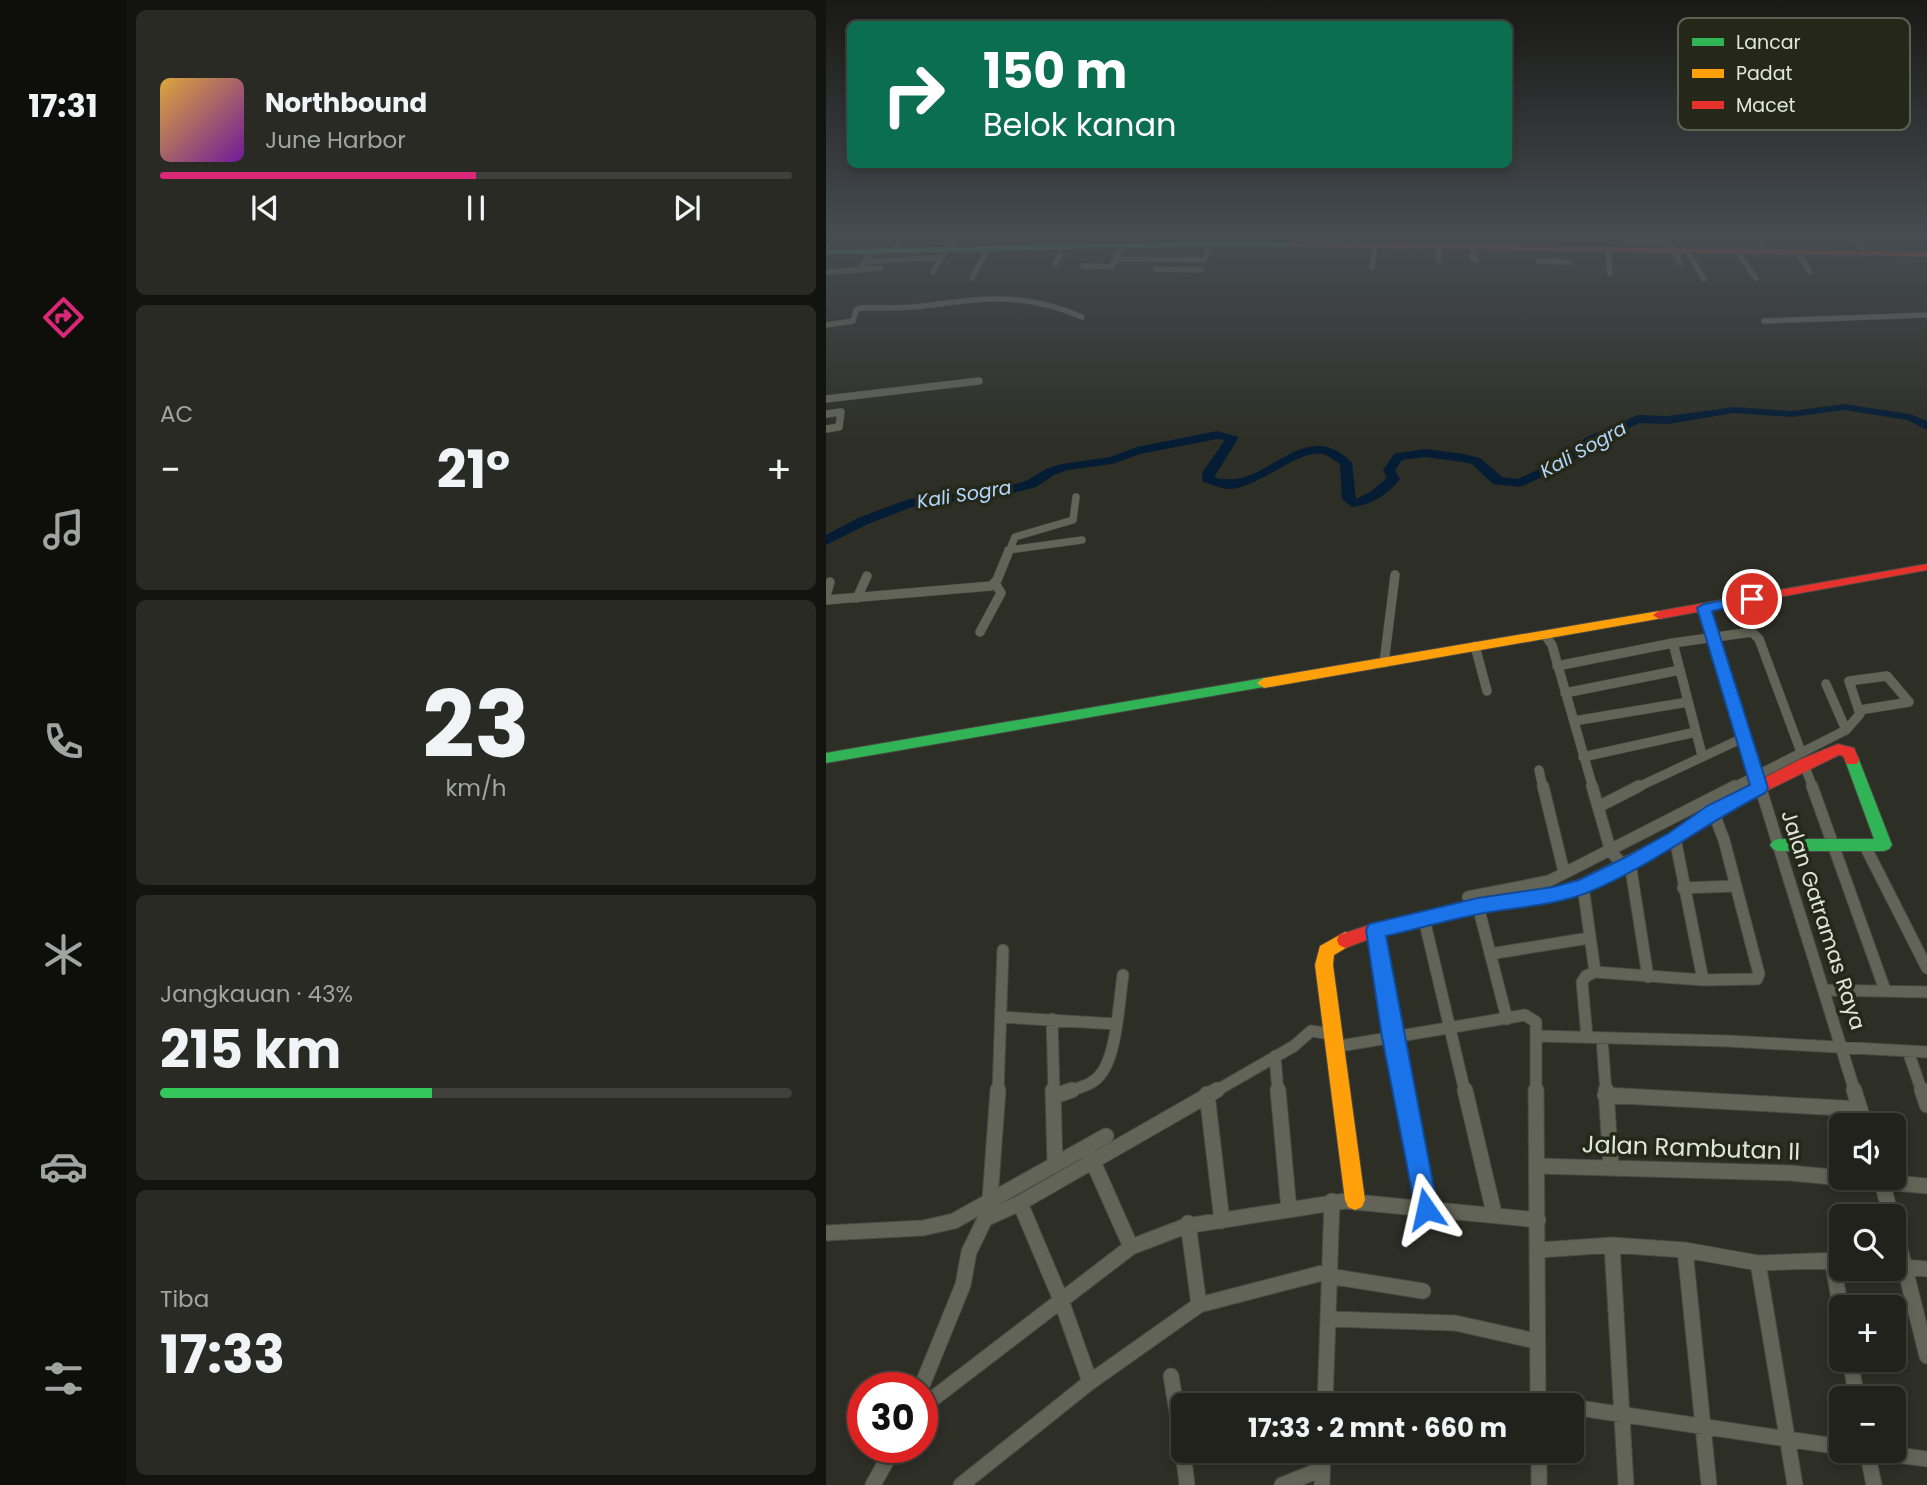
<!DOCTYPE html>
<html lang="id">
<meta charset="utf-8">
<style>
body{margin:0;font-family:Poppins,sans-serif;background:#2a2a25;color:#f1f3f6;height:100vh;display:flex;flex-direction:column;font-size:26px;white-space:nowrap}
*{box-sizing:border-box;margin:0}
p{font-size:23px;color:#a2a4a3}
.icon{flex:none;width:38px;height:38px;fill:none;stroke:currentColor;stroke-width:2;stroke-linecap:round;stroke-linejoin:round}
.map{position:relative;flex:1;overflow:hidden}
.sheet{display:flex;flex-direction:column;gap:10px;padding:10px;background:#13130f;width:700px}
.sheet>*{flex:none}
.top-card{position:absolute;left:21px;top:21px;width:665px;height:147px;border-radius:10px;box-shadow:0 4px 10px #0003,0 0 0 2px #3f3f3b;background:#0b6e4f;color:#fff;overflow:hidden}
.tools{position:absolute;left:1003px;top:1113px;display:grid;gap:14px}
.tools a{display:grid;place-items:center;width:77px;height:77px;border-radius:10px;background:#22221c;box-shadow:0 4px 10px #0003,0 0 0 2px #3f3f3b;font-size:35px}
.speed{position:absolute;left:21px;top:1372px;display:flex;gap:14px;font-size:35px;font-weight:700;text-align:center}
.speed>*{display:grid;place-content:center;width:91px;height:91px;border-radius:50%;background:#22221c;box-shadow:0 4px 10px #0003,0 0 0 2px #3f3f3b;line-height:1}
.speed .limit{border:10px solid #d22;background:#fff;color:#111}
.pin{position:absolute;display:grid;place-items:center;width:60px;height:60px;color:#fff;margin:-30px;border:4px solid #fff;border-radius:50%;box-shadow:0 2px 7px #0007}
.me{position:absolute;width:77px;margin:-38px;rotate:349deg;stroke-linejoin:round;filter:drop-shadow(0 0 5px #0008)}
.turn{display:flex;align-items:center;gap:24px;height:147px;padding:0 21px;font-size:32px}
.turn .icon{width:91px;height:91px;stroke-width:2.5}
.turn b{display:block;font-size:49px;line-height:60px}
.big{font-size:52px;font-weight:700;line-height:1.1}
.sheet .tile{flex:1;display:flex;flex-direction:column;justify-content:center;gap:10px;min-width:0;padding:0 24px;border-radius:10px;background:#2a2a25}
.sheet .dial{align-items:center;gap:0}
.dial b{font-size:91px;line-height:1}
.song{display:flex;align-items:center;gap:21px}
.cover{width:84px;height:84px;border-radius:10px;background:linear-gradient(135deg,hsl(40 70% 55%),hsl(280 70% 35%))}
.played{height:7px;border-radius:4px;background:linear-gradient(90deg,#db2777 50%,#3f3f3b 50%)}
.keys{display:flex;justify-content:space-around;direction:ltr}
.heat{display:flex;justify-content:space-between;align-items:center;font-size:38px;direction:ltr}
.charge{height:10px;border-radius:5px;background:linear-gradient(90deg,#34c759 43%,#3f3f3b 0)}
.trip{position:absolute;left:345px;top:1393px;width:413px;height:70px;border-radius:10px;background:#22221c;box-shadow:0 4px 10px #0003,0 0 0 2px #3f3f3b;font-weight:700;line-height:70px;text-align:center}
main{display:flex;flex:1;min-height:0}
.tabs{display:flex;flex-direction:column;width:126px;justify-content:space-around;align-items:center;background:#0e0e0b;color:#a2a4a3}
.tabs .icon{width:49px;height:49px}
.tabs .current{color:#db2777}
.tabs b{font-size:32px;color:#f1f3f6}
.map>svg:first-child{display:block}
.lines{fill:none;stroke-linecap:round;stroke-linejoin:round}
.river{fill:#041c34;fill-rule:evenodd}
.street-far4-casing{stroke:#494a44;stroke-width:6}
.street-far3-casing{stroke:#494a44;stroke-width:8}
.street-far2-casing{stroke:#494a44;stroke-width:10}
.street-far1-casing{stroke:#494a44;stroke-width:13}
.street-casing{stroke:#494a44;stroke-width:17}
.fast-casing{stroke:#494a44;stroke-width:2}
.slow-casing{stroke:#494a44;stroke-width:2}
.jam-casing{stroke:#494a44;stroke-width:2}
.street-far4{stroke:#626457;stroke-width:5}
.street-far3{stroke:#626457;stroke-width:7}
.street-far2{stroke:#626457;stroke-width:9}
.street-far1{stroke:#626457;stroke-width:11}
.street{stroke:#626457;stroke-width:15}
.fast{fill:#30b455;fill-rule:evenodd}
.slow{fill:#ff9f0a;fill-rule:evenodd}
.jam{fill:#e5322d;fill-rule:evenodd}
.route{fill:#1a73e8;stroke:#114b97;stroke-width:2}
.labels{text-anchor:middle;stroke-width:7;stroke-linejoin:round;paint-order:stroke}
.far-water-label{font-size:19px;font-style:italic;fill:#b3d7fc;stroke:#252819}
.street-label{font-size:21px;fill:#e2e5db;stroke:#252819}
.near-street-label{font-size:24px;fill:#e2e5db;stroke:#252819}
.key{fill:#252819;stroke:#5e6153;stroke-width:2}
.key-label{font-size:19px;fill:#e2e5db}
</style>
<main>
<nav class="tabs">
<b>17:31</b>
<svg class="icon current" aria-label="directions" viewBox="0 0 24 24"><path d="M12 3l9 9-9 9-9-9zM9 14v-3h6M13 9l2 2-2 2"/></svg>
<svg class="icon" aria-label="music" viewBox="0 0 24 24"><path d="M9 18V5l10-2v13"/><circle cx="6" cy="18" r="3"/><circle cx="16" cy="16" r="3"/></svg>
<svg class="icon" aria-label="phone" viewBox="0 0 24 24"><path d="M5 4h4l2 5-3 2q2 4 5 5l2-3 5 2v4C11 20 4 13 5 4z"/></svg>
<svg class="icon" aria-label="climate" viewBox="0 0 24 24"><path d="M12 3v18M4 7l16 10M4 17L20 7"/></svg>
<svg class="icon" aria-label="car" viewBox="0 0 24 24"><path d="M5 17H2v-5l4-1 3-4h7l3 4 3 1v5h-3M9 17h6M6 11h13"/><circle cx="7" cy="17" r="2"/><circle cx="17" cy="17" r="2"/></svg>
<svg class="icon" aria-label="filters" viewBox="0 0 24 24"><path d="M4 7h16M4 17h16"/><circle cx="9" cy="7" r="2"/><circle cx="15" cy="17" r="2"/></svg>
</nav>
<section class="sheet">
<div class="tile">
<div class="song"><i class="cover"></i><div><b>Northbound</b><p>June Harbor</p></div></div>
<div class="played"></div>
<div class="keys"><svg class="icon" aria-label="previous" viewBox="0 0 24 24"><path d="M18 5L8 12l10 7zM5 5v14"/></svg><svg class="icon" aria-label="pause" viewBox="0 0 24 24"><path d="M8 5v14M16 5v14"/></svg><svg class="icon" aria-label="next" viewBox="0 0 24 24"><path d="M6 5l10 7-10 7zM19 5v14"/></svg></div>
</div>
<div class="tile"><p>AC</p>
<div class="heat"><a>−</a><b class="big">21°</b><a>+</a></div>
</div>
<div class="tile dial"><b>23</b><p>km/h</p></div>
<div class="tile"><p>Jangkauan · 43%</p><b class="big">215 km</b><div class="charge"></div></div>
<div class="tile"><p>Tiba</p><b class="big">17:33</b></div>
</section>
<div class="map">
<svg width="1101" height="1485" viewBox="0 0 1101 1485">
<rect width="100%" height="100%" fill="#2d2e26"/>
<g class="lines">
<path class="river" d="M1018,404L1084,414L1101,421V430L1081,420L1018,410L966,417L908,413L842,424L814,423L767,444L744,464L694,487L667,484L646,464L637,462L600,457L576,460L569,470L574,479C562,494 546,505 526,507L516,499L514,464C510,462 505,457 500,455C477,445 435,487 404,489C395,489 386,484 377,482L376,473L399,440L391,439L314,454L286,464L242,470L228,475L210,487L180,495L86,507L42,524L0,545V535L32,518L83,499L179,487L200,481L220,469L236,464L284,457L311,447L391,431L413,437L388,477C439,494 477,412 526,463L530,499L544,492L561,478L557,470L568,454L572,453L600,449L637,454L654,458L676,477L692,479L736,458L759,438L812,415L842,416L908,407L966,411Z"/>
<defs>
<path id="street-far4" d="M107,235L129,236
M839,235L854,263
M1024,235L1040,253
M930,237L941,252
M798,241L843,242
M613,247V260
M646,248L647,259L650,260
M68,250L77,235
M782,250L784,274
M0,251L11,235
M861,251L878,279
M910,251L930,278
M971,252L984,272
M291,259L378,260L386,244
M713,261L743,262
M38,262L116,257
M229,264L238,246
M257,266L285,267L298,245
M546,267L549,246
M330,269L375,270
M33,270L55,268
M0,272L33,270L47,251
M107,272L130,235
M146,278L162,248
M938,321L1101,315
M0,325L27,321L30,310L34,308C55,307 77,309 98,306C159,298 198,292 256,317"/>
<path id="street-far3" d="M0,399L153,381
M0,414L15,412L13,427L0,429
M182,550L256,540
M182,554L189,537L247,520L250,497"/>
<path id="street-far2" d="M0,596L4,582
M31,598L41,576
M0,600L165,586L171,580L182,553
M878,608L934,788
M154,632L175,593L169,583
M719,635L726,645L767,788
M847,643L876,755
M649,646L661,691
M558,663L569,575
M731,666L847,643L926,632L933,639L975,752
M1000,684L1020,730
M739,693L854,670
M748,721L862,702
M757,757L870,732
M978,764L987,788
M713,770L717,788
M810,788L919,737
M906,788L1020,730L1034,714L1023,681L1061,676L1083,702L1034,710"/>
<path id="street-far1" d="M717,786L738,872
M766,786L785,852L797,865
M934,786L1029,1092
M986,786L1059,990
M772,807L813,786
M849,838L877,980
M1039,846L1101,968
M804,863L822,977
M757,886L769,972L877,980L931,979L933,974L898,840L887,811
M857,888L909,886
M642,897L723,881L909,786
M652,906L681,1019
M598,919L639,1092
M549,930L579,1092
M664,954L763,938
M998,990L1101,992
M175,1017L290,1024
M226,1019L228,1092
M711,1036L902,1041L1101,1052
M761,1037L756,982L760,976L769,972
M776,1039L780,1092
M508,1047L699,1015L710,1022V1092
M1082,1051L1096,1092
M449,1056L452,1092
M172,1092L177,950
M240,1092C251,1088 267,1085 274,1075C291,1056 293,1000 297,975
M388,1092L468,1046L485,1031L506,1034"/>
<path id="street" d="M227,1090L229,1164
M452,1090L463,1210
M578,1090L600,1209
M639,1090L668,1213
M710,1090L712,1405
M780,1090L785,1166
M1028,1090L1039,1125
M1096,1090L1101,1105
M381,1094L396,1221
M779,1095L1034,1109
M229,1096L246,1090
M264,1155L305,1247
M711,1166L964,1173L1101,1186
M1055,1178L1065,1216
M194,1203L235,1300L264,1382
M159,1219L194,1203L391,1090
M362,1223L373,1305
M1068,1225L1101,1356
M0,1233L97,1228L128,1221L280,1136
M786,1245L800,1485
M713,1250L786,1245L859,1250L932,1263L1015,1260
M859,1250L883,1485
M1006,1259L1015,1310
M932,1263L969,1485
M1068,1266L1101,1269
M503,1276L597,1291
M502,1319L629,1323L710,1341
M1024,1360L1031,1398
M345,1376L357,1448
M95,1388L137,1285L143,1252L159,1219L164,1199L172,1090
M712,1403L730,1405
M499,1405L506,1201
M96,1407L305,1247L360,1226L519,1201L712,1220
M746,1407L1015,1447
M357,1451L361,1485
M713,1451V1485
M1041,1451L1048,1485
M1042,1451L1101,1459
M47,1485L68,1447
M135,1485L264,1382L373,1305L504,1271
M456,1485L496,1469
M496,1485L497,1451"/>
<path id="fast" d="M386,242L461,243L464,245L461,247L386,246L0,254V250Z
M438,678L443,680L445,683L443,686L0,763V753Z
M1026,755L1031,756L1033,760L1066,845L1063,849L1058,851H952L947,849L944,845L947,841L952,839H1048L1019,760L1021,756Z"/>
<path id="slow" d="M833,611L837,612L839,615L837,618L438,688L431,683L438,678Z
M519,932L525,935L527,940L525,945L508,955L507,965L539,1200L536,1207L529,1210L522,1207L519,1200L489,965L494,946Z"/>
<path id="jam" d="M461,243L1101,252V256L459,246Z
M1101,564V570L833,619L827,615L833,611Z
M1012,744L1028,748L1033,760L1031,764H1021L1017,756L1013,755L892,815L854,842L763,891L727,902L652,913L549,937L519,948L513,945L511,940L513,935L549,923L652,899L727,888L753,880L844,834L882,807L973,760Z"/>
</defs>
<use href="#street-far4" class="street-far4-casing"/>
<use href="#street-far3" class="street-far3-casing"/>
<use href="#street-far2" class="street-far2-casing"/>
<use href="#street-far1" class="street-far1-casing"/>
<use href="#street" class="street-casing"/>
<use href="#fast" class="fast-casing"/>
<use href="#slow" class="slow-casing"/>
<use href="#jam" class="jam-casing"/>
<use href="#street-far4" class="street-far4"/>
<use href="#street-far3" class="street-far3"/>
<use href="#street-far2" class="street-far2"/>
<use href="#street-far1" class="street-far1"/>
<use href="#street" class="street"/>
<use href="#fast" class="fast"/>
<use href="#slow" class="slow"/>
<use href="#jam" class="jam"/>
</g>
<linearGradient id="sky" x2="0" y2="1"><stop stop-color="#191915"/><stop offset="0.53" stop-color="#464c52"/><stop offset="1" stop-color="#464c52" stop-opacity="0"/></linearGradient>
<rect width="1101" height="443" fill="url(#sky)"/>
<path class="route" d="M926,595L932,599L930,602L886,611L942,788L939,793C879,823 826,866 763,892C728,906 690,907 653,914C622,920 591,929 560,936L612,1209L608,1217L600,1221L591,1217L556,1037L540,930L543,924L652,898L727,887L753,880L798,858L843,833L881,806L924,785L871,608L878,604Z"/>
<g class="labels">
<g class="far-water-label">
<text transform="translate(757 449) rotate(-29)" y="7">Kali Sogra</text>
<text transform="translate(138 494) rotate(-9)" y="7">Kali Sogra</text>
</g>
<g class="street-label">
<text transform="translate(997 920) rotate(72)" y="7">Jalan Gatramas Raya</text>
</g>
<g class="near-street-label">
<text transform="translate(865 1148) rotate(2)" y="8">Jalan Rambutan II</text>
</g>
</g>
<rect x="852" y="18" width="232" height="112" rx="10" class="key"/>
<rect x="866" y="38" width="32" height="8" fill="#30b455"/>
<rect x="866" y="69" width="32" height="9" fill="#ff9f0a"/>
<rect x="866" y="101" width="32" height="8" fill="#e5322d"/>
<g class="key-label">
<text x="910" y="49">Lancar</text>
<text x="910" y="80">Padat</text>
<text x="910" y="112">Macet</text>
</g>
</svg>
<div class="tools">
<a><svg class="icon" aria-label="sound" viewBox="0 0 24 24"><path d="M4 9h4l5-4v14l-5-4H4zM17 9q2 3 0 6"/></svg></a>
<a><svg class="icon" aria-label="search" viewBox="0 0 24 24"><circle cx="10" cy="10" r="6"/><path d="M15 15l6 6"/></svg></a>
<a>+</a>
<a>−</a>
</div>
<div class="speed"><div class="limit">30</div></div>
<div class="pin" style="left:926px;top:599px;background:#d93025"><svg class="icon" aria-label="arrive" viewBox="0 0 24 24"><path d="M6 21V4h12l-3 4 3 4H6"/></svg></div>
<svg class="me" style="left:600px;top:1209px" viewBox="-20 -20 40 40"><path d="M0-17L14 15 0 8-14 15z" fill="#1a73e8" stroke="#fff" stroke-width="4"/></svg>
<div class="trip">17:33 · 2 mnt · 660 m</div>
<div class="top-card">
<div class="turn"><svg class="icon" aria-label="right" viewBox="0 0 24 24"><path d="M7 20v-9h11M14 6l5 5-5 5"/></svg><div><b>150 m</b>Belok kanan</div></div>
</div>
</div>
</main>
